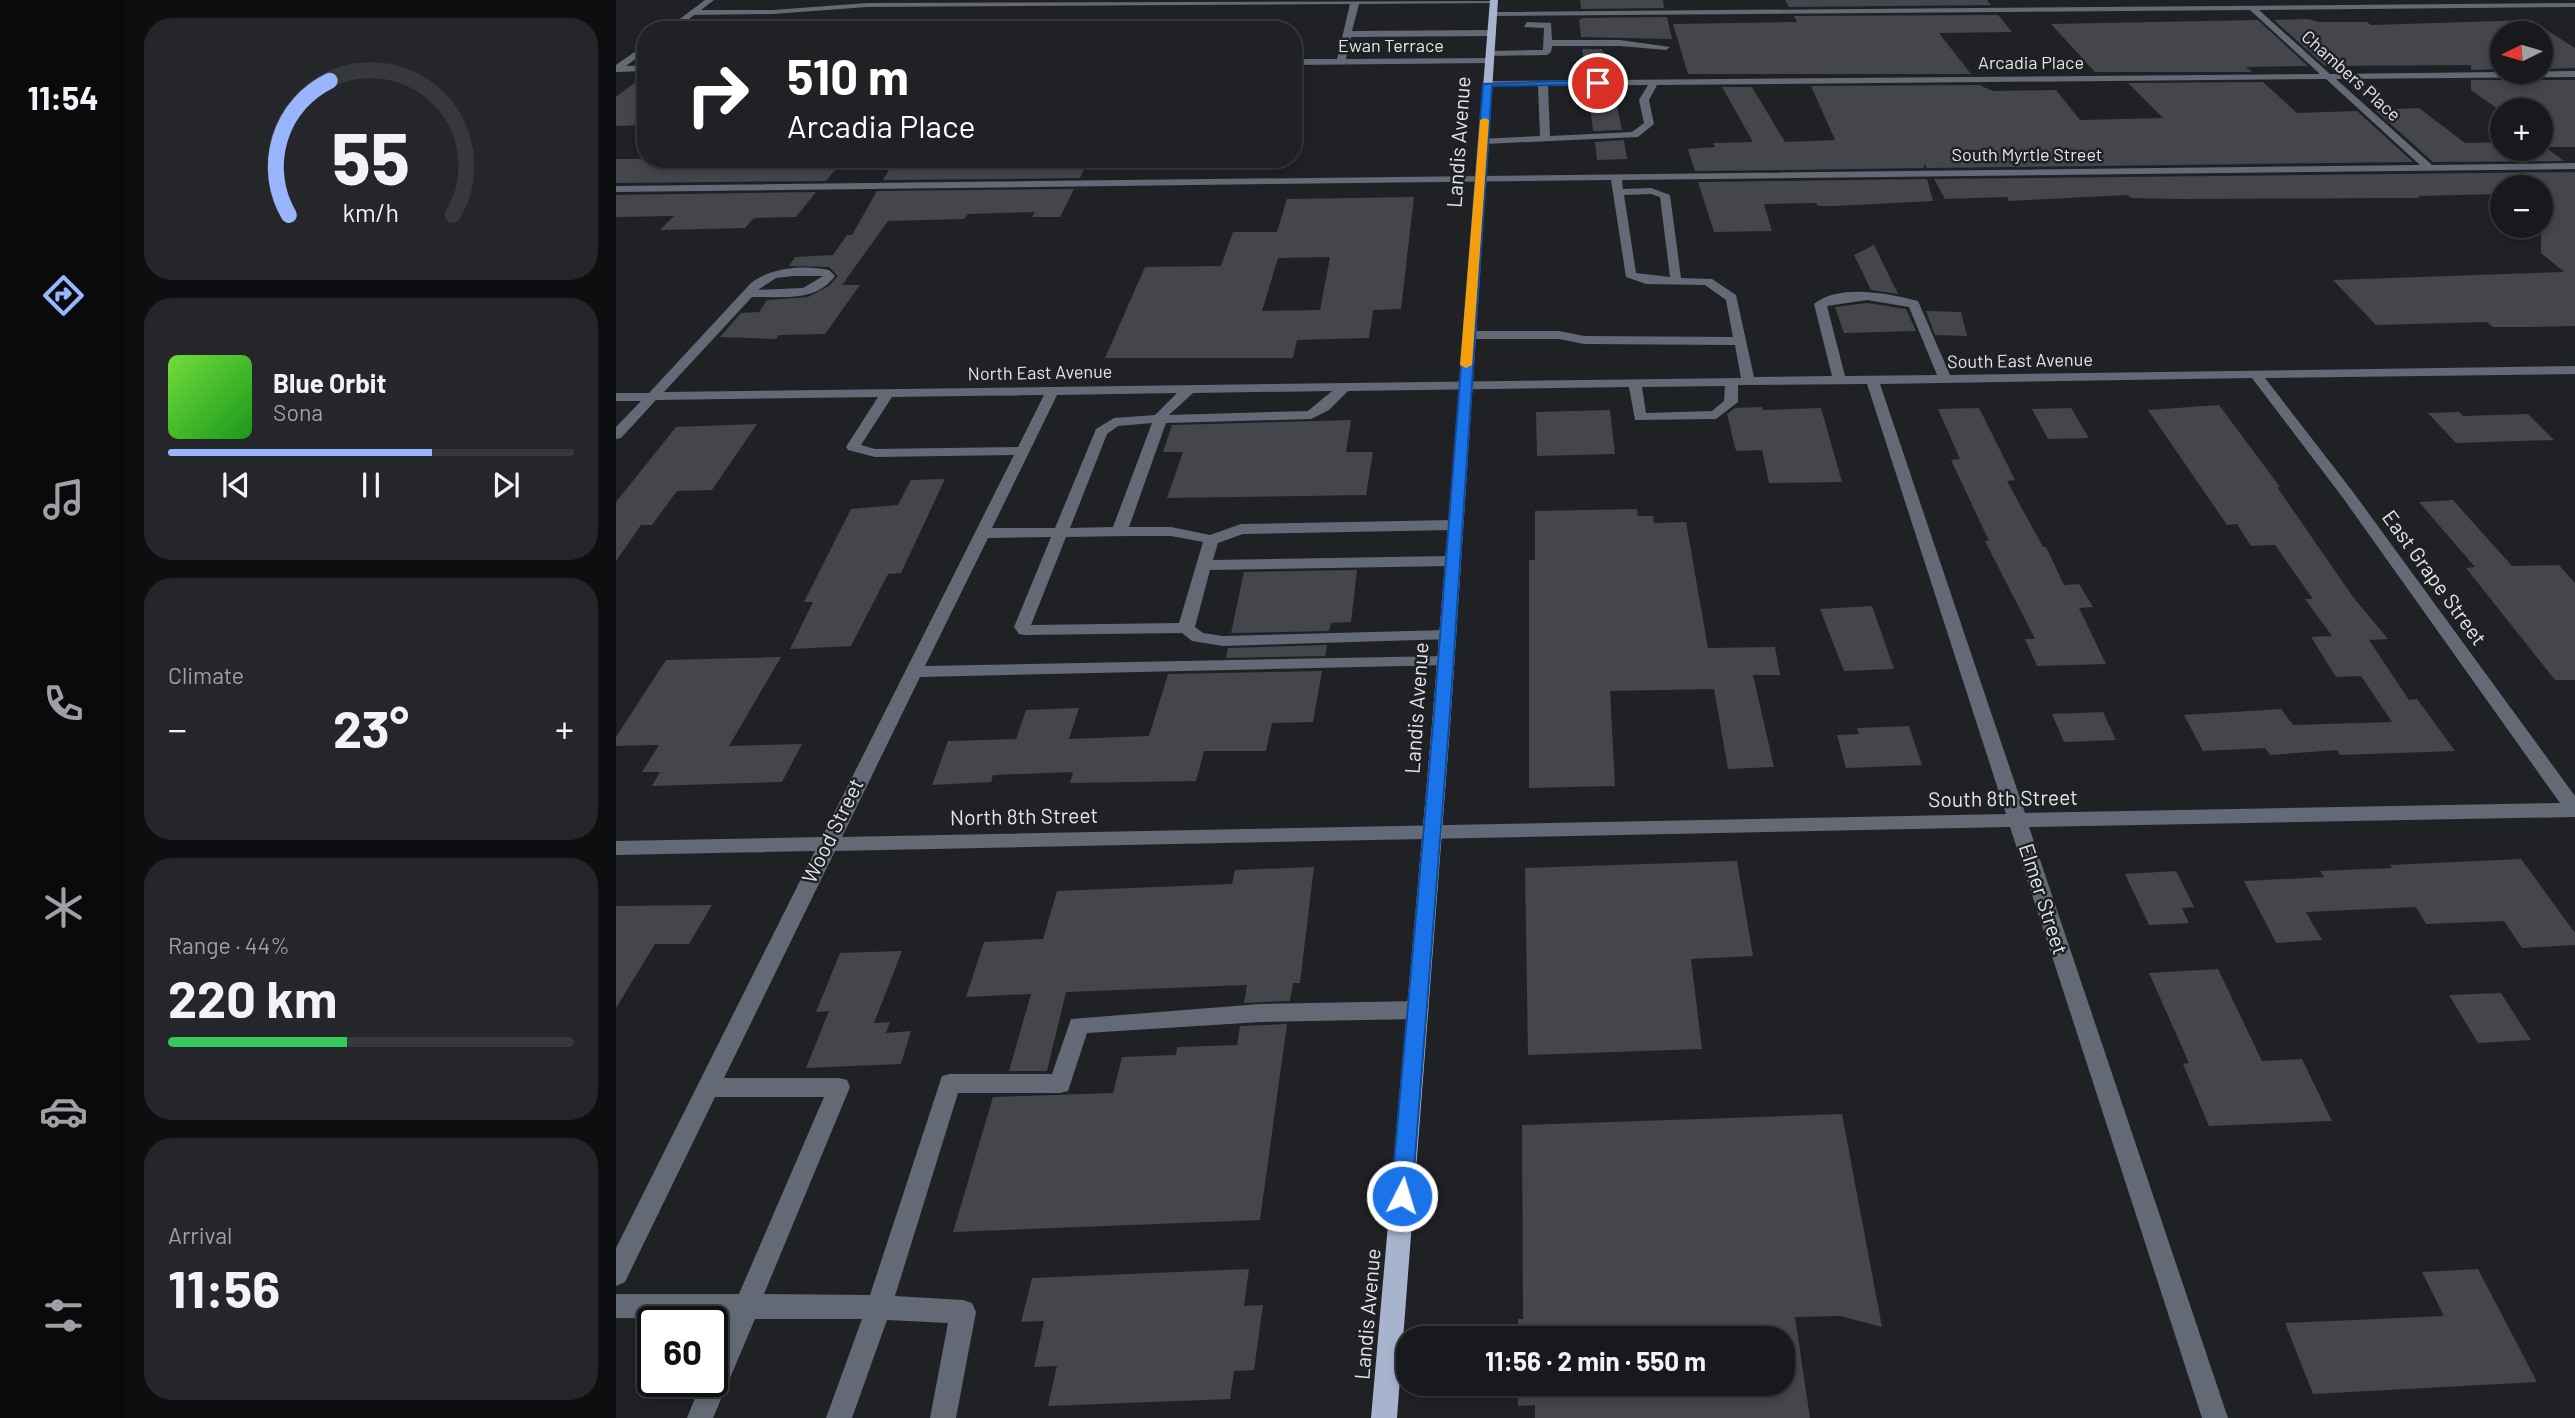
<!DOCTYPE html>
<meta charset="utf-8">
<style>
body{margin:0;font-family:Barlow,sans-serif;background:#242629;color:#f1f3f6;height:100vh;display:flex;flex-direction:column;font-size:26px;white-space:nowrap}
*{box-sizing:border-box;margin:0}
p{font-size:23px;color:#9ea0a3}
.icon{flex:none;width:38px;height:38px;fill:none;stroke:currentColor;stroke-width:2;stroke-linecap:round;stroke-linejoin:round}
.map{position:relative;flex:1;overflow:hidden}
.side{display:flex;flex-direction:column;gap:18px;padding:18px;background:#0d0e0f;width:490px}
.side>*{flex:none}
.guide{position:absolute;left:21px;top:21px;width:665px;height:147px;border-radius:28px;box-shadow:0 4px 10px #0003,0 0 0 2px #36383b;background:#202124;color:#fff;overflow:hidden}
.needle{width:46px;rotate:265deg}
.buttons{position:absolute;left:1874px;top:21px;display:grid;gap:14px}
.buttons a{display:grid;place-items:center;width:63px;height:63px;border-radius:50%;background:#17191c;box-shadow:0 4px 10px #0003,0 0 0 2px #36383b;font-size:35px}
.speed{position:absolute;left:21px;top:1306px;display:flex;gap:14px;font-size:35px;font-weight:700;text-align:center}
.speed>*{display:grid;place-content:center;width:91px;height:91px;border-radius:50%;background:#17191c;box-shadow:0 4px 10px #0003,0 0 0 2px #36383b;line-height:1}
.speed .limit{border:4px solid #111;border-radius:10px;background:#fff;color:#111}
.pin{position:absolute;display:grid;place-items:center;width:60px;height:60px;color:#fff;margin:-30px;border:4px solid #fff;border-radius:50%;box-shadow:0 2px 7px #0007}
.me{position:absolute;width:77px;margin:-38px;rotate:5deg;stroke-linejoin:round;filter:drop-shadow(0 0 5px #0008)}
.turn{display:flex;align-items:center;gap:24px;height:147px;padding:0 35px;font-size:32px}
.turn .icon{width:91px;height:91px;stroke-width:2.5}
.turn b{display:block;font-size:49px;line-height:60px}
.big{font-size:52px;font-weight:700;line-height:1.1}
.side .tile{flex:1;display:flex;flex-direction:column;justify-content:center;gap:10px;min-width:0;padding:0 24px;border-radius:28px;background:#242629}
.side .dial{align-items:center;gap:0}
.dial svg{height:182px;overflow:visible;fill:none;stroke:#36383b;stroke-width:7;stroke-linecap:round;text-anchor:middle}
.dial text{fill:#f1f3f6;stroke:none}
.song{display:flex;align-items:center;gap:21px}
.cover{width:84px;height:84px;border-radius:10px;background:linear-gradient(135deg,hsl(100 70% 55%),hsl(120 70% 35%))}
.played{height:7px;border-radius:4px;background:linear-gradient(90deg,#99b5fd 65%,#36383b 65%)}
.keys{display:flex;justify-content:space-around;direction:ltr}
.heat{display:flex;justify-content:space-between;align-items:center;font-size:38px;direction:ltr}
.charge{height:10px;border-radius:5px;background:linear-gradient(90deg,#34c759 44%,#36383b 0)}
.trip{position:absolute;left:780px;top:1326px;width:399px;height:70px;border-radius:28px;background:#17191c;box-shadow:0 4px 10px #0003,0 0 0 2px #36383b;font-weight:700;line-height:70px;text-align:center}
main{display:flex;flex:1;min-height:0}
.menu{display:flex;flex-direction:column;width:126px;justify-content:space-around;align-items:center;background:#090a0b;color:#9ea0a3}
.menu .icon{width:49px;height:49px}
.menu .active{color:#99b5fd}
.menu b{font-size:32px;color:#f1f3f6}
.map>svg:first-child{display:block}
.building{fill:#44464b;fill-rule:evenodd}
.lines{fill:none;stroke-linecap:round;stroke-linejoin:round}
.minor{fill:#646976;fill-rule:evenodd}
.major{fill:#a8b3ce;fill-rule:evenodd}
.route{fill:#1a73e8;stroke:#114b97;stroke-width:2}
.slow{fill:#f59e0b}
.labels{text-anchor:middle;stroke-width:5;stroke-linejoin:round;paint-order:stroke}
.far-street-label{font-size:18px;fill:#e3e5e8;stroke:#1f2125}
.street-label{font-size:21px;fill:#e3e5e8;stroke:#1f2125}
</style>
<main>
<nav class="menu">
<b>11:54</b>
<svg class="icon active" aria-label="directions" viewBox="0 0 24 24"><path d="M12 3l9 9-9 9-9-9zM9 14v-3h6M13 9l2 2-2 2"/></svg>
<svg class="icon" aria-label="music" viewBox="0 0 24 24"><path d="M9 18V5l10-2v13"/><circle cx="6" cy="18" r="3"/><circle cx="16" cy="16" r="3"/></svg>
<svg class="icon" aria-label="phone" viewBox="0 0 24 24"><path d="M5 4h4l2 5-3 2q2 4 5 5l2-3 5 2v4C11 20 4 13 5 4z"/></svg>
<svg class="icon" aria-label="climate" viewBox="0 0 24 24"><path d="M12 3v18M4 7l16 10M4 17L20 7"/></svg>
<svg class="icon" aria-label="car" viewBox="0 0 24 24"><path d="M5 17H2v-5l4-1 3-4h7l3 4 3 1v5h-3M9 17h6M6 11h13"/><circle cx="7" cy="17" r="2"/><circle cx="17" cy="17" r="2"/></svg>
<svg class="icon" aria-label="filters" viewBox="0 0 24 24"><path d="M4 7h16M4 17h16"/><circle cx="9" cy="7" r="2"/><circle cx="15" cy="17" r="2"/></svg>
</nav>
<section class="side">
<div class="tile dial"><svg viewBox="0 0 100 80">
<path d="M14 69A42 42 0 1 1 86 69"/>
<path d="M14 69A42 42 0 0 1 32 10" stroke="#99b5fd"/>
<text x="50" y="56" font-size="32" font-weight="700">55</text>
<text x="50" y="72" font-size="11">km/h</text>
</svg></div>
<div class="tile">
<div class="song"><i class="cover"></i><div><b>Blue Orbit</b><p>Sona</p></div></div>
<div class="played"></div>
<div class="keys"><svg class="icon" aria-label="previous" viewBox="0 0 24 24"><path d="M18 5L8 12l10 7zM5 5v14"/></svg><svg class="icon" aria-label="pause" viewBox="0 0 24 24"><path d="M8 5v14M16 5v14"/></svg><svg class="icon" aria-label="next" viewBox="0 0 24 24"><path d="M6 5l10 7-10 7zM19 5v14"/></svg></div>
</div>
<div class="tile"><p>Climate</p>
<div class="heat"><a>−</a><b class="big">23°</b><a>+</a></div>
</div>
<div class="tile"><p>Range · 44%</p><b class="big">220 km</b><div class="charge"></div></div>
<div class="tile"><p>Arrival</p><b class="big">11:56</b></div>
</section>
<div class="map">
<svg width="1959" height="1418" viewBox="0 0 1959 1418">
<rect width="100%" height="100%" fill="#1f2125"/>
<path class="building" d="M964,0H1047L1048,8L965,9Z
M1169,0H1371L1375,5L1173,7Z
M1382,15L1396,32L1323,33L1355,74H1072L1057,24L1181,22L1178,16Z
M1051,17L1056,39L965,37L963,20L967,18Z
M1692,19L1703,22H1751L1755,25L1915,20L1959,48V68L1925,69V33H1886V69L1855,70V65L1709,66L1658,20Z
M1642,20L1692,66L1630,67L1636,72H1479L1435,24Z
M966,49H986L994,77L970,78Z
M30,74V125L0,126V97Z
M1855,80H1959V147H1934L1925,140V110L1886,112L1855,90Z
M1647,82L1681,113L1741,111L1797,162L1311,168L1308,163V168L1079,171L1072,149L1099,147L1097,143L1137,142L1106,87H1136L1169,142L1219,140L1195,86L1363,85L1377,91L1440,90L1464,120L1547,118L1512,83Z
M972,88H997L1006,130L977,131Z
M1803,108L1849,143L1886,142V149H1925V144L1948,161L1817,162L1759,110Z
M1008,140L1011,159L981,160L979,142Z
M0,159H228L210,181L0,183Z
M279,159H473L464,178L267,180Z
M1959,172V326L1915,327H1877L1871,322L1760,325L1717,280L1948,272L1925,253V187H1886V194L1802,196L1804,198L1565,199L1515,198L1512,195L1393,201L1391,197L1329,199L1318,179Z
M1311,179L1317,201L1219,206H1202L1200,203L1148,204L1156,231L1098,232L1082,182Z
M458,189L444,217H416L419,212L352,214L348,219L272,221L226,285H244L209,334L163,335L160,339L104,337L125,313L143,312L151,300L192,297L213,286L222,276L213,267L173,266L179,257L217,255L231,235H236L261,191Z
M200,192L180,217L138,218L129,228L44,230L58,216L0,217V195Z
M798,197L785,309L757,310L753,338L681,340L677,358H489L529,267L605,266L617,232H661L671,199ZM714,257L704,310L646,311L662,258Z
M1258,245L1282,294L1255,290L1238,255Z
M1251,303L1290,309L1300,331L1228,333L1219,307Z
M1310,311L1345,312L1351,336L1319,335Z
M1603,405L1664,487H1661L1737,597L1772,639L1753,640L1793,700L1801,699L1839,751L1724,755L1721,750L1654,755L1649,748L1587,751L1568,715L1665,709L1677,725L1776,722L1745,676L1720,677L1695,637L1716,636L1689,599H1697L1659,545L1635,546L1621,524L1611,525L1532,410Z
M1146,407L1147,410L1205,408L1226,482L1153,483L1146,450L1120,451L1111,414L1119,408Z
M1363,408L1399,480L1391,481L1427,547H1430L1448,585L1463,584L1477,607L1463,608L1490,664L1421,666L1409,639H1419L1369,541H1373L1335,460L1344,459L1322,409Z
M1455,408L1473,438L1432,439L1416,409Z
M994,410L999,454L921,456L920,412Z
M1843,412L1847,416L1912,414L1938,440L1840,443L1812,413Z
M735,420L730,452H757L750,495L551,498L567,452H547L556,425Z
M141,424L96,490L61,491L36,525H25L0,561V502L60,427Z
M329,479L285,573L272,574L235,646L174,649L197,602H188L235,509L282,505L295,480Z
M1837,500L1896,566L1943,565L1959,583V680H1939L1850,568L1859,567L1803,502Z
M1021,509L1022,516H1037L1038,523L1070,522L1092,648L1159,647L1164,675H1137L1158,767L1112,769L1098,689L994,691L999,786L913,788V560H919V511Z
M741,570L735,622L715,623L713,631L615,633L628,572Z
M1256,606L1278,669L1228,671L1204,609Z
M711,645L709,656L610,658L612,648Z
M165,657L113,746L186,744L166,782L36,786L44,772H26L43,745L0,746V737L50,660Z
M706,671L697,722L656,723L650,751H588L580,781L454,783L457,772L377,775L375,782L316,785L332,741L400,739L410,710L463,708L453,739L533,736L552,674Z
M1487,712L1500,740L1448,742L1436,714Z
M1293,726L1306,765L1230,768L1221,735L1243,734L1241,728Z
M1905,859L1959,933V945L1906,948L1888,921L1810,924L1800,907L1690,912L1706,940L1660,943L1628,881L1708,877L1704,871L1776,868L1774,865Z
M1121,861L1137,956L1075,959L1086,1049L912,1055L909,868Z
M698,867L684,983H677L674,1001L628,1003L631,985L450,992L431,1071H393L415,994L350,997L368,942L427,939L441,891L616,884L619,870Z
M1560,871L1578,907L1566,908L1573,923L1533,925L1509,874Z
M96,905L73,944H39L0,1008V906Z
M286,951L258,1023L274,1022L270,1033L295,1031L285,1064L190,1068L213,1011L200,1012L224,953Z
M1602,969L1646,1061L1686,1059L1716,1121L1593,1126L1567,1064L1573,1063L1533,973Z
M1885,993L1915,1040L1862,1043L1833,995Z
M671,1024L644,1220L337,1232L377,1097L497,1093L506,1057L560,1055L561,1047L621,1045L624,1026Z
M1226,1114L1266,1327L1224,1316L1179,1317L1194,1418H919V1405L902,1406V1384H1167V1339H902V1319H907L906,1125Z
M633,1269L628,1306L647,1305L638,1370L618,1371L614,1399L432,1406L441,1366L418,1367L428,1321L405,1322L416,1278Z
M1862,1269L1921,1382L1697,1394L1669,1323L1828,1316L1806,1272Z"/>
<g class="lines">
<path class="minor" d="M89,0H98L85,10H157L251,3L882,1L878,3L743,4L736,31L876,30L880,33L876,36L735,37L730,59L873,58L876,63L677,65V59H721L734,4L251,7L157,14L78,15L59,30H49Z
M1959,3V7L1643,10L1714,74L1959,71V77L1720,79L1816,165L1959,163V169L1006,180L1007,189L1035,188L1054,195L1065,278L1096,279L1120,295L1138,377L1216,376L1198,304C1224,283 1273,294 1302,301L1334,375L1959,366V374L1649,378L1737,492L1959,796V817L1413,827L1612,1418H1586L1394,827L219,851L108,1078H223L231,1080L234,1087L148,1294L254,1295L326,1076L334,1074H436L455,1019L644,1004L802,1001L810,1004L813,1010L810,1016L802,1019L644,1022L471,1033L452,1091L444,1093H342L279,1296L347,1300L356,1303L360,1312L340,1418H314L332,1323L271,1320L236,1418H210L246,1319H139L97,1418H71L86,1381H96V1358L113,1319L0,1318V1294H123L208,1097H99L9,1282L0,1286V1248L199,851L0,855V841L206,837L398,455L259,457L232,450L230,447L262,397L40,400L5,438L0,439V427L25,401H0V393H33L135,283C156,267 188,265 213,270L219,276C199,303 166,296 136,297L48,392L1125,378L1119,345L968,344L943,339H853L847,335L853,331H943L968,336L1117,337L1110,300L1089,285L1030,284L1010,277L995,180L0,192V186L1804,165L1710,79L1041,85L1033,100L1038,124L1022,137L867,144L863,143V139L924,136L922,86H868L866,84L871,81L1704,74L1634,10L877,16L873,14L877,12ZM1032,85L1023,100L1028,123L1016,132L934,136L932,86ZM1035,194L1044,197L1054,277L1020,273L1008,195ZM177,276H207L187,288L142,290L160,278ZM1251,300L1293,307L1321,375L1229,376L1211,306ZM1636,378L1727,498L1944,803L1409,813L1264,384ZM1251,384L1390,814L226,837L304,677L835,665L837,661L829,656L309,666L372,538L435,537L398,627L403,634L409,635L566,633L576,641L607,646L836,639L838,635L830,630L607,636L587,633L579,627L594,570L835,566L843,561L835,556L597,560L602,543L627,534L837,530L845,525L837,520L625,524L594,535L555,527H513L550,423L695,419L713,410L732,391L1013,387L1019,420L1100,419L1122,402V385ZM1109,386L1108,401L1096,411L1030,413L1026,387ZM716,391L692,411L553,415L577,393ZM561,393L539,415L498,418L480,429L439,528H376L441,395ZM428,395L402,447L259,449L245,445L276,397ZM536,423L497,527L454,528L491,434L502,426ZM514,536H555L587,542L563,623L415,625L450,537Z
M911,22L935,23L936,40H1004L1054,47L1050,50L1004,46H936L935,52L931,55L871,56L874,51L927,50L928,28L908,27Z
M30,44V51L10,66L30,65V71L0,72V65Z"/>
<path class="major" d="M874,0H882L835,713L781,1418H755L817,713Z"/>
</g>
<path class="route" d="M982,80L985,84L876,86L834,713L796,1196L793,1203L786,1206L778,1203L775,1196L818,713L867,84Z"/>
<path class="slow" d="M869,118L873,120L856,365L850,368L844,365L864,120Z"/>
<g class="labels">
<g class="far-street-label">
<text x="775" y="52">Ewan Terrace</text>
<text x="1415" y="69">Arcadia Place</text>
<text transform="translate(1735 76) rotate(42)" y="6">Chambers Place</text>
<text x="1411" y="161">South Myrtle Street</text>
<text transform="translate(1404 361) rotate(-1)" y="6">South East Avenue</text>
<text transform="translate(424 373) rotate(-1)" y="6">North East Avenue</text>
</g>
<g class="street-label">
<text transform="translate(843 142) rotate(-86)" y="7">Landis Avenue</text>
<text transform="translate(1818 578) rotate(54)" y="7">East Grape Street</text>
<text transform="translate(801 708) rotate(-86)" y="7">Landis Avenue</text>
<text transform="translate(1387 799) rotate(-1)" y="7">South 8th Street</text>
<text transform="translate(408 817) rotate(-1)" y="7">North 8th Street</text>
<text transform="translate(217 831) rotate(-64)" y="7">Wood Street</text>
<text transform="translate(1427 899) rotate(72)" y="7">Elmer Street</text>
<text transform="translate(752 1314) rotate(-85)" y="7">Landis Avenue</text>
</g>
</g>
</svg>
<div class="buttons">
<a><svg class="needle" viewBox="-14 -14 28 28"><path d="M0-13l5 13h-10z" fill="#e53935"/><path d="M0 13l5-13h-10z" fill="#9ea0a3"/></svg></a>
<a>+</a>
<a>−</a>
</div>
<div class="speed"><div class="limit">60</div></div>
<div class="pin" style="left:982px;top:83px;background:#d93025"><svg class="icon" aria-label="arrive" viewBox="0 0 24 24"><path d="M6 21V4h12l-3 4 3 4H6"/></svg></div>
<svg class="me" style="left:786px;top:1196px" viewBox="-20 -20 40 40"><circle r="17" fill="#1a73e8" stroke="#fff" stroke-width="3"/><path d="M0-11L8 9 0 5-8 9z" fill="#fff"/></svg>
<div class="trip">11:56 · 2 min · 550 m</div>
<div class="guide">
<div class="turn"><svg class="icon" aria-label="right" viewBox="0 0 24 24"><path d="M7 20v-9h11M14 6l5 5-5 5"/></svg><div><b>510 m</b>Arcadia Place</div></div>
</div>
</div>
</main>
